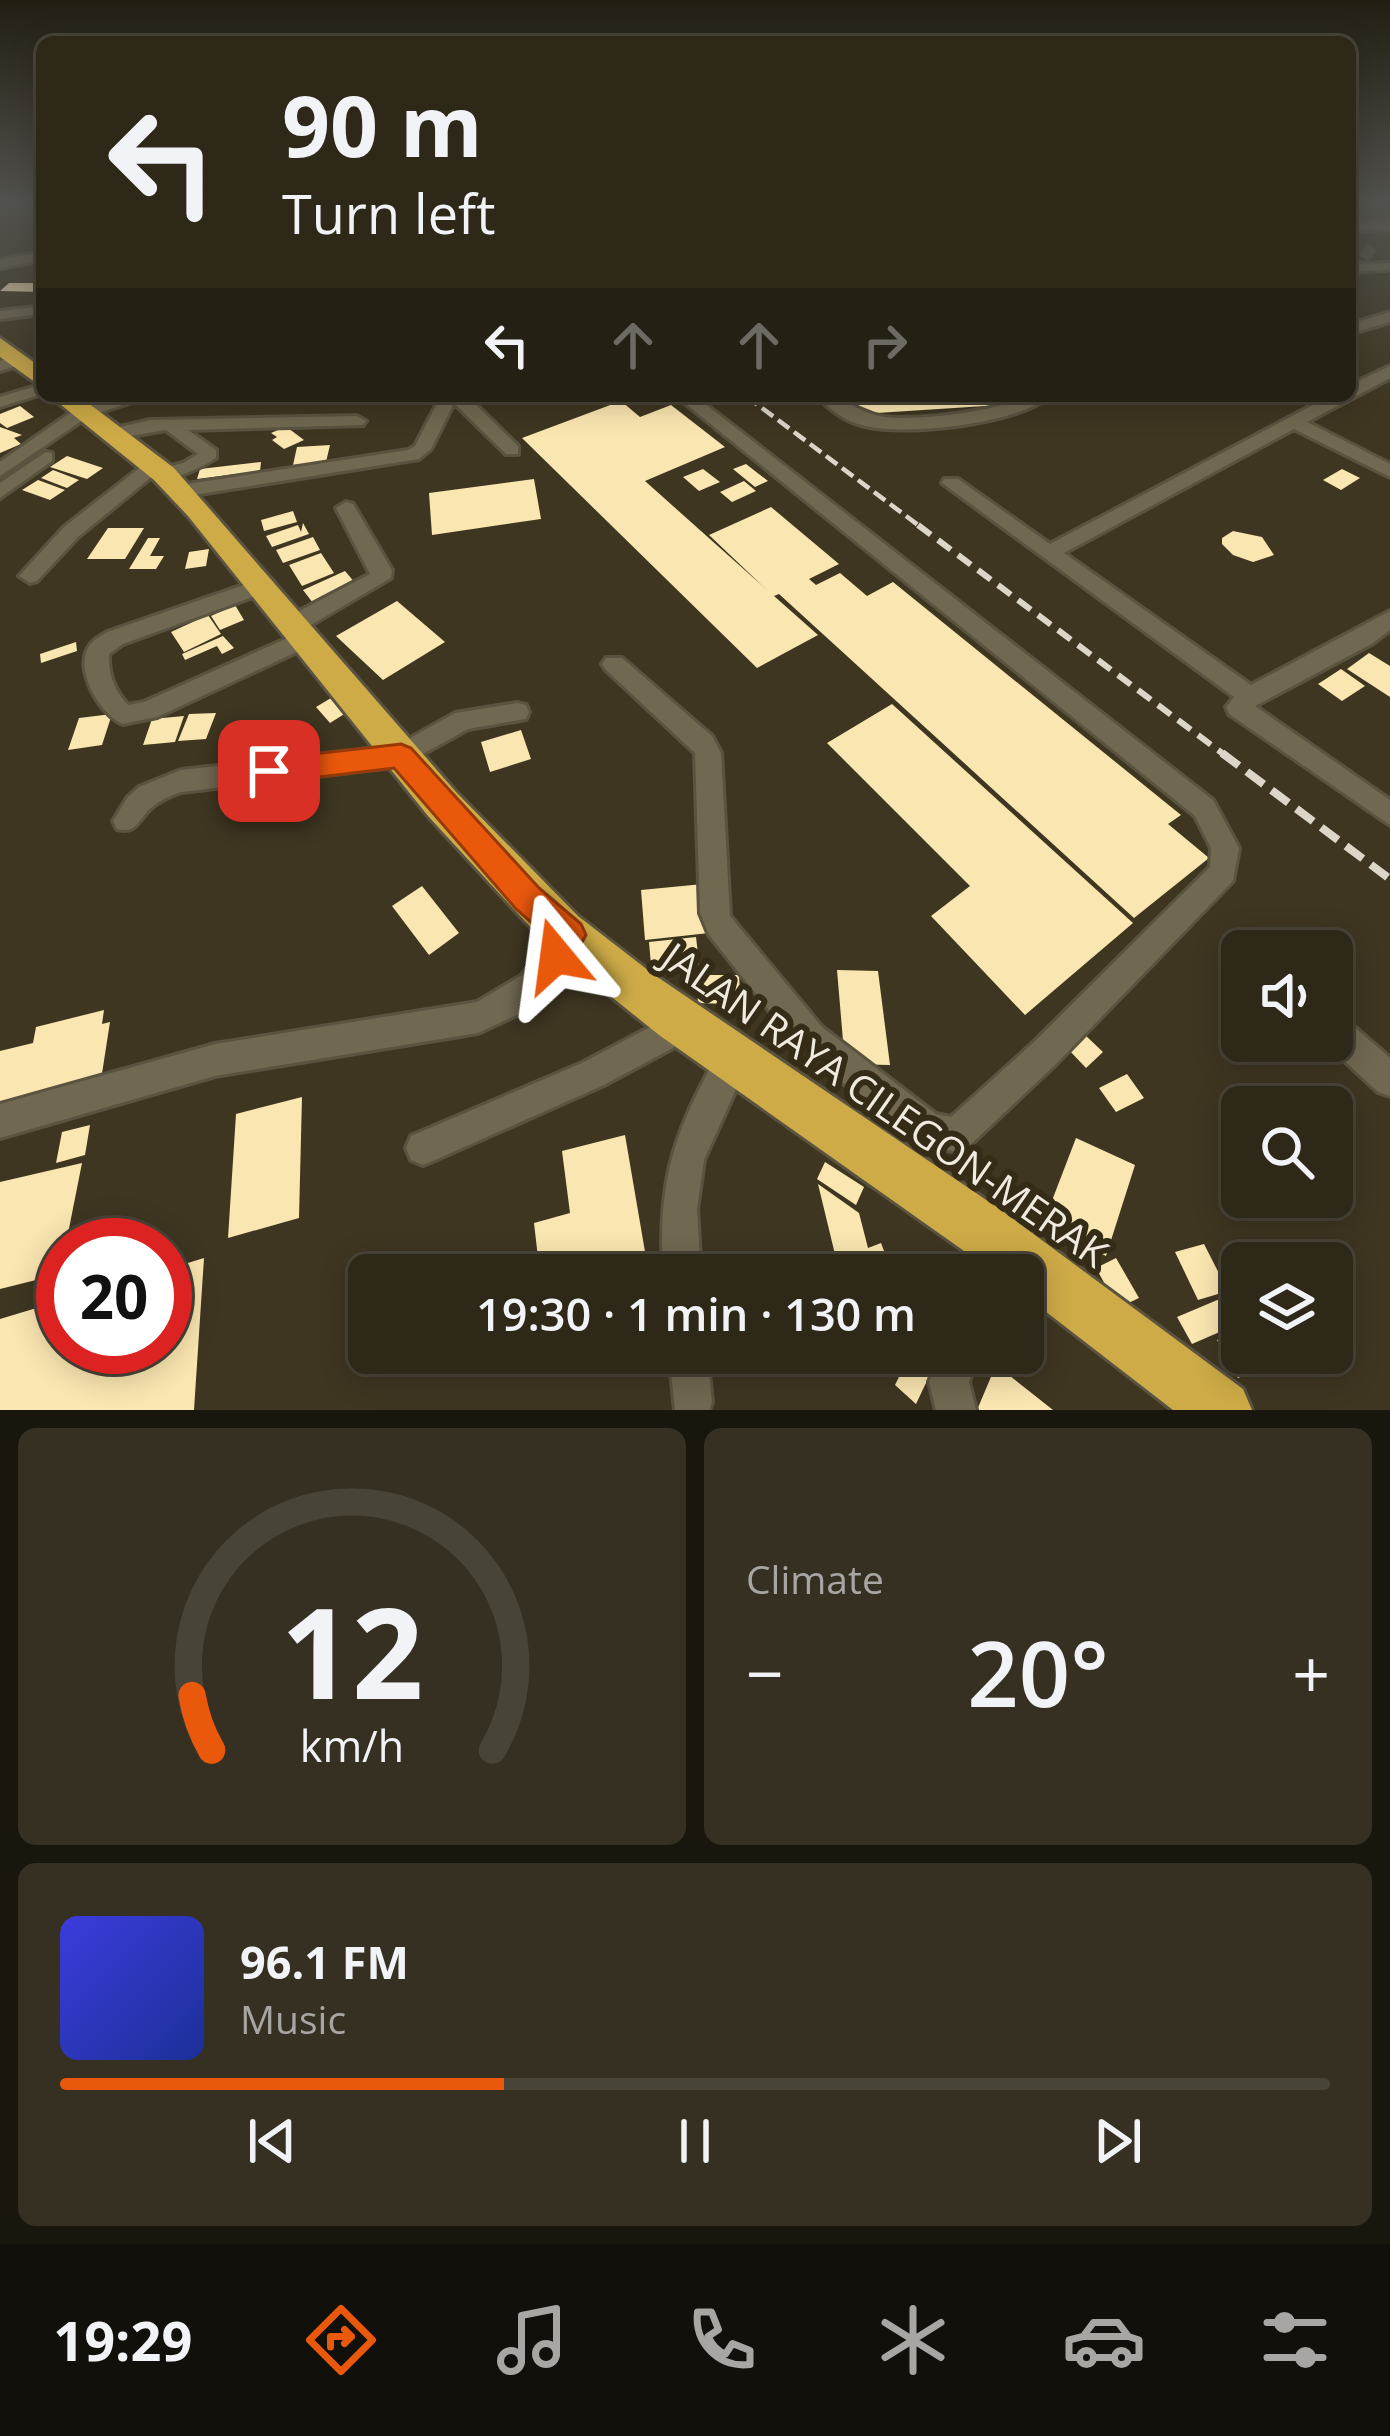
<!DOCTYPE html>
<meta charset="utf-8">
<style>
body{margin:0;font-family:"Open Sans",sans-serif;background:#363022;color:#f1f3f6;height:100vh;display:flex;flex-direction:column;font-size:45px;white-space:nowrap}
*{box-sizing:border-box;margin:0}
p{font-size:39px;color:#a7a6a2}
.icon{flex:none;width:66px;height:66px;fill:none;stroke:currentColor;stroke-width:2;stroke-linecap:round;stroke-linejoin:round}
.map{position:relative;height:1410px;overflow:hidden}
.sheet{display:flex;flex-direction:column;gap:18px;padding:18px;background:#19160e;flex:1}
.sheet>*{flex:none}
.guide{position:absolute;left:36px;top:36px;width:1320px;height:366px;border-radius:18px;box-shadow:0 6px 30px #0003,0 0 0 3px #494438;background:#2e2819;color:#f1f3f6;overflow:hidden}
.controls{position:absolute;left:1221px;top:930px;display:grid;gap:24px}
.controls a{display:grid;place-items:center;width:132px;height:132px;border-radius:18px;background:#2e2819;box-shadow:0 6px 30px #0003,0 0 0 3px #494438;font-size:60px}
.speed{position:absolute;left:36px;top:1218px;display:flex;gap:24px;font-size:60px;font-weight:700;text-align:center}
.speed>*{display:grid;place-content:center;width:156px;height:156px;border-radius:50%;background:#2e2819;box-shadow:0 6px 30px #0003,0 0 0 3px #494438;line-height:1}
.speed .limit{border:18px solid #d22;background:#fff;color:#111}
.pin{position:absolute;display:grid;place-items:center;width:102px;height:102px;color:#fff;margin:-51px;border-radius:24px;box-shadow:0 6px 18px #0006}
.me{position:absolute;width:132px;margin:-66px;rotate:344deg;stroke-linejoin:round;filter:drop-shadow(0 0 9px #0008)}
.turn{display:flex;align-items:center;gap:42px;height:252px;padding:0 48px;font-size:54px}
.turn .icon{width:156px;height:156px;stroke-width:2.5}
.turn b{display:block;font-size:84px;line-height:102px}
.lanes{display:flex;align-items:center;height:114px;padding:0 48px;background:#0003;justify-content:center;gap:60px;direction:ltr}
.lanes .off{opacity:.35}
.big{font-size:90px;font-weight:600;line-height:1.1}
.sheet .widget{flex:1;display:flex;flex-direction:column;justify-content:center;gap:18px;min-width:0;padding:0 42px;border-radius:18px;background:#363022}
.sheet .dial{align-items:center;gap:0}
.dial svg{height:312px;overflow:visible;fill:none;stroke:#494438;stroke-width:7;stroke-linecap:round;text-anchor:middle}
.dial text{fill:#f1f3f6;stroke:none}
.song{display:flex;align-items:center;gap:36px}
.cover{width:144px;height:144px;border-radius:18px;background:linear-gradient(135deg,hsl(240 70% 55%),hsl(230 70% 35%))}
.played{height:12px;border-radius:6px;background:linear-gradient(90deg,#ea580c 35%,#494438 35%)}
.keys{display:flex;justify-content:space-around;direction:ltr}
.heat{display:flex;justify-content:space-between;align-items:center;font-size:66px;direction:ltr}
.sheet .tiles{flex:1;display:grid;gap:18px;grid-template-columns:1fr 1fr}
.widget:last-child{grid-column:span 2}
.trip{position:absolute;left:348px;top:1254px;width:696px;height:120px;border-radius:18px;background:#2e2819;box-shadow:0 6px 30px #0003,0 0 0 3px #494438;font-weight:600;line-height:120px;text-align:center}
.tab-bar{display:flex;height:192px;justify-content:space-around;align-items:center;background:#12100a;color:#a7a6a2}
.tab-bar .icon{width:84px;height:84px}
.tab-bar .active{color:#ea580c}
.tab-bar b{font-size:54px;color:#f1f3f6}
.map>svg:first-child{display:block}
.building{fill:#fae6b0}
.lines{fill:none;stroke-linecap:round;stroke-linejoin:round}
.minor-tunnel{stroke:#59513d;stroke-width:14;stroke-dasharray:14 8;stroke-linecap:butt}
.minor-casing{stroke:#5a5340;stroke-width:6}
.highway-casing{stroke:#5a5340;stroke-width:6}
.minor{fill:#716851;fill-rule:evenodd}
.highway{fill:#ceab47;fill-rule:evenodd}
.rail-far2{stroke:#dbd6c8;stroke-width:4.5;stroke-dasharray:14 6;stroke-linecap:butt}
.rail-far1{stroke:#dbd6c8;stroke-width:6;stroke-dasharray:16 9;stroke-linecap:butt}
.rail{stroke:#dbd6c8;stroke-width:8;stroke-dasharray:21 10;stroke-linecap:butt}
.route{fill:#ea580c;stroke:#983908;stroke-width:3}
.labels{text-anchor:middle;stroke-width:12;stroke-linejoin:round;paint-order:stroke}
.near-street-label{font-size:39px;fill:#efebde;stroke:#342c17}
</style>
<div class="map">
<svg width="1390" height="1410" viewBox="0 0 1390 1410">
<rect width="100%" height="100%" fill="#3e3621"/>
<path class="building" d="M9,283H42V292L0,291Z
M854,396H1011L1016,404L861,414Z
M621,401L640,417L671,405L725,447L645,481L767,590L709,535L771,507L839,564L809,579L816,585L840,573L867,596L893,582L1181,815L1168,824L1209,858L1134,918L779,594L774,596L818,635L757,668L522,438Z
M20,406L34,417L7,428L0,423V414Z
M0,427L22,435L14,438L21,444L0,453Z
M285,427L292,431L304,440L284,449L272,440L277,437L271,433Z
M330,445L326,462L293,465L297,447Z
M67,456L103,468L87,479L50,467Z
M261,462L260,471L197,479L200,469Z
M746,464L768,481L755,487L733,469Z
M703,469L720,482L699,491L683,477Z
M1342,469L1360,478L1341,490L1323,480Z
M53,470L79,480L67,488L41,478Z
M534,479L541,519L432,535L429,493Z
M38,480L65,490L50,500L22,490Z
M744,481L756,491L732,502L720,492Z
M293,511L297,522L264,531L261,520Z
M303,523L309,534L272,547L266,536L298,525L301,532Z
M108,528H144L125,559H87Z
M1233,531L1262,537L1274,555L1253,562L1233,555L1222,544V538Z
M313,537L320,550L283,563L276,550Z
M148,538H160L150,556H164L156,569H129Z
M209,549L206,566L185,569L189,552Z
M321,553L334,573L302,586L289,565Z
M345,571L356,584L313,603L303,590Z
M397,601L445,642L383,680L336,636Z
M235,605L244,620L220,630L211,616Z
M208,615L221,634L184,652L171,632Z
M223,636L234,648L222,654L217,646L185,660L182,654Z
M76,642L77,651L41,663L40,654Z
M1369,653L1390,666V697L1347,669Z
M1341,669L1365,686L1342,701L1318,684Z
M331,698L346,713L330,723L316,707Z
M892,704L1133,923L1025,1015L931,916L970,886L827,743Z
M216,713L206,739L178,741L189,714Z
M112,714L102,745L68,750L79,718Z
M184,716L175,742L143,745L152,719Z
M521,730L531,759L490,772L481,742Z
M703,884L709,933L645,940L641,890Z
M422,886L459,933L429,955L392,906Z
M696,937L700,971L652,977L649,942Z
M837,970L878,971L890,1065L845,1064Z
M696,975H739L740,992H729V1004L698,1003Z
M104,1010L102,1024L110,1022L101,1080L0,1106V1051L33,1043L36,1027Z
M1084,1034L1103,1052L1086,1068L1068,1049Z
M1127,1074L1144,1098L1116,1112L1099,1088Z
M302,1097L299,1218L228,1238L236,1114Z
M90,1125L85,1155L56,1163L62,1132Z
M625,1135L649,1275H540L534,1223L570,1213L562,1151Z
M1076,1138L1135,1165L1106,1256L1043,1224Z
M825,1162L864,1187L856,1205L817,1179Z
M82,1163L60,1274L0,1289V1182Z
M818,1184L859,1213L868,1248L881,1243L893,1275H840Z
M1204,1244L1228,1291L1198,1300L1175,1252Z
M204,1258L194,1410H0V1319L63,1300V1347H165V1270Z
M1116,1258L1139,1298L1118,1308L1096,1268Z
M1222,1298L1238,1324L1192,1344L1177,1317Z
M1240,1330L1242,1353H1254L1261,1367L1238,1378L1217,1340Z
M911,1353H919L934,1366L916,1404L895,1385Z
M996,1365L1053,1410H977Z"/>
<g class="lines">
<path class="minor-tunnel" d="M1363,249L1373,256"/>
<defs>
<path id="minor" d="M1390,221V229L1350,231V223Z
M42,252V260L0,268V260Z
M1390,263V269L1386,270L1350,272V264Z
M42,306V314L0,319V311Z
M1390,312V322L1350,334V324Z
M18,356L26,361L24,364L0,371V361Z
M1390,366V378L1307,422L1390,464V477L1294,429L1064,553L1251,685L1390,611V630L1373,643L1255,706L1390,800V825L1229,714L1226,707L1234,697L942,483L944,479H958L1050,544L1330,396H1350V385Z
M42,384V394L0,407V397Z
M124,396H151L89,416L0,476V462L77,408Z
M441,396H467L518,446V454H506L454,403L431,449L419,459L181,497L171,491L181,485L408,450L415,446Z
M676,396H695L1213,800L1239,848L1233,881L1056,1064L968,1147L956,1152L917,1142L800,1049L709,935L700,913L695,753L606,670L602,664L606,658H622L712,736L721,753L730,916L822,1027L936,1114L951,1117L1034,1042L1210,867L1211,848L1195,816Z
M817,396C849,396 860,418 898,418C927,418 956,415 985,409C1008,405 1027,396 1050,396C1017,424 908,436 865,426C846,422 829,409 817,396Z
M357,416L366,421L363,425L188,430L216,450V458C199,469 184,475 164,480L155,474L78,537L37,581L30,583L19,576L64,527L147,462H161V469L183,463L198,454L166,430L113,439L107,438V430L150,420Z
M46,452L52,453V461L0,498V483Z
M346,502L353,504L392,570L391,578L304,629H288L285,623L288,617L370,574L336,508Z
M264,578L272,580L275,585L272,590L123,644L109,654C108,674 114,690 128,705L144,702L308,629L319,637L316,643L157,717L123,724C101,716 72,668 90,645C94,639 101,636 107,632Z
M517,703L526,705L529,712L526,719L468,729L401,766L181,792C170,796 160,800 151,808C137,821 137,834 117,829L113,821L127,798L139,787L181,770L396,746L455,713Z
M569,921L579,925L584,935L561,975L543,996L521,1013L478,1033L215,1076L0,1138V1104L215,1044L477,1002L522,975L559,925Z
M686,1008L697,1013L702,1024L697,1035L604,1085L435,1160L423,1165L411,1160L406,1148L411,1136L582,1063Z
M1332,1012L1343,1017L1390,1058V1096L1378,1092L1323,1041H1332Z
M735,1040L746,1045L751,1056L704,1160L697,1209L701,1275H663C659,1199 667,1151 702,1084C711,1067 718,1047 735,1040Z
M669,1353H707L712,1402L709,1410H675Z
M940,1353H978L969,1382L976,1410H936L929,1382Z"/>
<path id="highway" d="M0,338L42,368V387L0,357Z
M50,396H79L174,468L456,792L578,916L653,974L1001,1210L1243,1389L1252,1410H1173L1023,1294V1275H998L659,1035L547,945L428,816L188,516L154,480Z"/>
</defs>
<use href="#minor" class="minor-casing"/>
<use href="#highway" class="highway-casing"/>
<use href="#minor" class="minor"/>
<use href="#highway" class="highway"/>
<path class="rail-far2" d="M746,396L922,528"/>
<path class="rail-far1" d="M918,525L1226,756"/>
<path class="rail" d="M1222,753L1390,879"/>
</g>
<linearGradient id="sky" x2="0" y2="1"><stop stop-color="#221e12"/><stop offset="0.51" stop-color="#52524e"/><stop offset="1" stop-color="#52524e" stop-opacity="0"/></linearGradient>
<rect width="1390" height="400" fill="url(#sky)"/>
<path class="route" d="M401,744L411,748L539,888L581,924L586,935L568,968L556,973L544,968L539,956L549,938L516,909L394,768L269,783L259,779L254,771L259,762L269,759Z"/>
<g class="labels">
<g class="near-street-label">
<text transform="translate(885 1105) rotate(35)" y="14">JALAN RAYA CILEGON-MERAK</text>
</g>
</g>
</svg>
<div class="controls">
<a><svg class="icon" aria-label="sound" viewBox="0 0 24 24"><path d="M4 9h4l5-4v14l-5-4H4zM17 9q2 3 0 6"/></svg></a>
<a><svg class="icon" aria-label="search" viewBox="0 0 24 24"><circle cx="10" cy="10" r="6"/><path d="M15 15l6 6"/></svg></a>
<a><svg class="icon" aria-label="layers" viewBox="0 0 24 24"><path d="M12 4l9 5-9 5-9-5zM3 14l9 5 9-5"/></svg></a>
</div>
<div class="speed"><div class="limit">20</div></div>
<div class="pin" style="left:269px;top:771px;background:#d93025"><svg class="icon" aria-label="arrive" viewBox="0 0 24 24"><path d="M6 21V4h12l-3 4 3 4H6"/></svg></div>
<svg class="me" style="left:556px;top:956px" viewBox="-20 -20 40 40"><path d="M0-17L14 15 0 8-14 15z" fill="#ea580c" stroke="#fff" stroke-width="4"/></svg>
<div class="trip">19:30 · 1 min · 130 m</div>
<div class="guide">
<div class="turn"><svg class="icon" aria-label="left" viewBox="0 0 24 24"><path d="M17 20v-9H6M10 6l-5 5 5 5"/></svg><div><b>90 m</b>Turn left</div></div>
<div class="lanes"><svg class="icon" aria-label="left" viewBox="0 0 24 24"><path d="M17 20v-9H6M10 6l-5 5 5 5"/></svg><svg class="icon off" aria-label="ahead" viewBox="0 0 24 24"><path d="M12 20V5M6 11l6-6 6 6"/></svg><svg class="icon off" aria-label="ahead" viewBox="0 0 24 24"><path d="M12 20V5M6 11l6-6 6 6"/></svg><svg class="icon off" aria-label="right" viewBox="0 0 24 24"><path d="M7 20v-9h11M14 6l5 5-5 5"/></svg></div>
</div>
</div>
<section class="sheet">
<div class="tiles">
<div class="widget dial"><svg viewBox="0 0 100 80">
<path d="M14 69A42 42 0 1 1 86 69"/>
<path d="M14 69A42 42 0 0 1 9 55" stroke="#ea580c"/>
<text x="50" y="56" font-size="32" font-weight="700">12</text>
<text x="50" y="72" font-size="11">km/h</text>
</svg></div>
<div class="widget"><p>Climate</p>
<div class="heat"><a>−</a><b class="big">20°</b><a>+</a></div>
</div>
<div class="widget">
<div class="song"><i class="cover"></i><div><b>96.1 FM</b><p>Music</p></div></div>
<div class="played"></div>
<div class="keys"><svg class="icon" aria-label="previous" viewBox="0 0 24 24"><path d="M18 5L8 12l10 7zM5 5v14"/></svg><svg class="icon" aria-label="pause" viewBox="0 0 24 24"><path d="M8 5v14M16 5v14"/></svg><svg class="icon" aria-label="next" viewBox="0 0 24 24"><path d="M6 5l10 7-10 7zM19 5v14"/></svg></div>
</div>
</div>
</section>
<nav class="tab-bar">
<b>19:29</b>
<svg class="icon active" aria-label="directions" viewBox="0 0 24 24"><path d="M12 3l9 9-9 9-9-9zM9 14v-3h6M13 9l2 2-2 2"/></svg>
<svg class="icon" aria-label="music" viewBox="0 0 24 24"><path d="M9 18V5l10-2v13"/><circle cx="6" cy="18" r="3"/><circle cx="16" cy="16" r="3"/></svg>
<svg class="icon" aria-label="phone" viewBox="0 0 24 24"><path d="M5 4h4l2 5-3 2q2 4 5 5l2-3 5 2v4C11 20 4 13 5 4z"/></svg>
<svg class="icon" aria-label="climate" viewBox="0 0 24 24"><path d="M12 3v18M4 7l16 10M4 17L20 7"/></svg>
<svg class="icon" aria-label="car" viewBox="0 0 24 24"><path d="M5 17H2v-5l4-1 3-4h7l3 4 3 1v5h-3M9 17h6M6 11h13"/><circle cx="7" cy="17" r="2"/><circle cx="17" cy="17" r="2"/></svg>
<svg class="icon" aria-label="filters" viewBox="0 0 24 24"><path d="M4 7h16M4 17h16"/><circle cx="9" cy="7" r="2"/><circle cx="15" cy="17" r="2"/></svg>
</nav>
